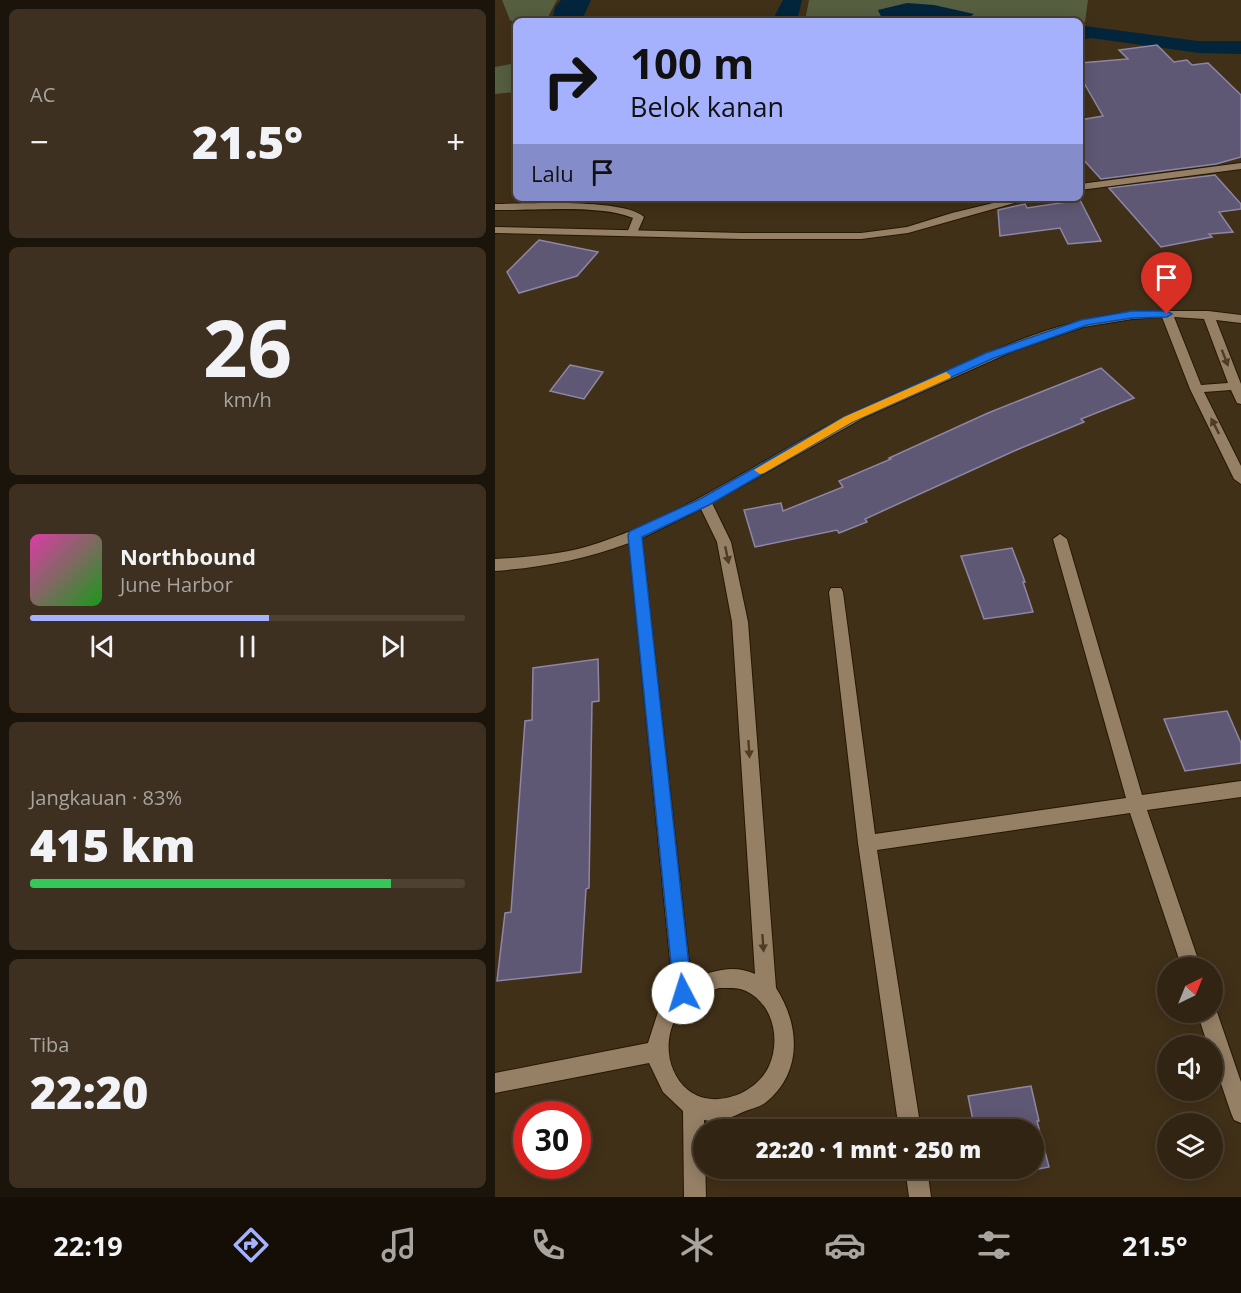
<!DOCTYPE html>
<html lang="id">
<meta charset="utf-8">
<style>
body{margin:0;font-family:"Open Sans",sans-serif;background:#3d3020;color:#f1f3f6;height:100vh;display:flex;flex-direction:column;font-size:22px;white-space:nowrap}
*{box-sizing:border-box;margin:0}
p{font-size:20px;color:#a8a49f}
.icon{flex:none;width:33px;height:33px;fill:none;stroke:currentColor;stroke-width:2;stroke-linecap:round;stroke-linejoin:round}
.map{position:relative;flex:1;overflow:hidden}
.sheet{display:flex;flex-direction:column;gap:9px;padding:9px;background:#1b140a;width:495px}
.sheet>*{flex:none}
.top-card{position:absolute;left:18px;top:18px;width:570px;height:183px;border-radius:9px;box-shadow:0 3px 15px #0003,0 0 0 2px #4c4132;background:#a5b1fc;color:#111;overflow:hidden}
.needle{width:39px;rotate:43deg}
.tools{position:absolute;left:662px;top:957px;display:grid;gap:12px}
.tools a{display:grid;place-items:center;width:66px;height:66px;border-radius:50%;background:#312412;box-shadow:0 3px 15px #0003,0 0 0 2px #4c4132;font-size:30px}
.speed{position:absolute;left:18px;top:1101px;display:flex;gap:12px;font-size:30px;font-weight:700;text-align:center}
.speed>*{display:grid;place-content:center;width:78px;height:78px;border-radius:50%;background:#312412;box-shadow:0 3px 15px #0003,0 0 0 2px #4c4132;line-height:1}
.speed .limit{border:9px solid #d22;background:#fff;color:#111}
.pin{position:absolute;display:grid;place-items:center;width:51px;height:51px;color:#fff;margin:-62px -26px;border-radius:50% 50% 50% 0;rotate:-45deg;box-shadow:0 0 6px #0007}
.pin .icon{rotate:45deg}
.me{position:absolute;width:66px;margin:-33px;rotate:355deg;stroke-linejoin:round;filter:drop-shadow(0 0 4px #0008)}
.turn{display:flex;align-items:center;gap:21px;height:126px;padding:0 18px;font-size:27px}
.turn .icon{width:78px;height:78px;stroke-width:2.5}
.turn b{display:block;font-size:42px;line-height:51px}
.then{display:flex;align-items:center;height:57px;padding:0 18px;background:#0003;gap:12px;font-size:22px}
.big{font-size:45px;font-weight:800;line-height:1.1}
.sheet .card{flex:1;display:flex;flex-direction:column;justify-content:center;gap:9px;min-width:0;padding:0 21px;border-radius:9px;background:#3d3020}
.sheet .dial{align-items:center;gap:0}
.dial b{font-size:78px;line-height:1}
.song{display:flex;align-items:center;gap:18px}
.cover{width:72px;height:72px;border-radius:9px;background:linear-gradient(135deg,hsl(320 70% 55%),hsl(120 70% 35%))}
.played{height:6px;border-radius:3px;background:linear-gradient(90deg,#a5b1fc 55%,#4c4132 55%)}
.keys{display:flex;justify-content:space-around;direction:ltr}
.heat{display:flex;justify-content:space-between;align-items:center;font-size:33px;direction:ltr}
.charge{height:9px;border-radius:4px;background:linear-gradient(90deg,#34c759 83%,#4c4132 0)}
.trip{position:absolute;left:198px;top:1119px;width:351px;height:60px;border-radius:30px;background:#312412;box-shadow:0 3px 15px #0003,0 0 0 2px #4c4132;font-weight:800;line-height:60px;text-align:center}
.tab-bar{display:flex;height:96px;justify-content:space-around;align-items:center;background:#140e07;color:#a8a49f}
.tab-bar .icon{width:42px;height:42px}
.tab-bar .on{color:#a5b1fc}
.tab-bar b{font-size:27px;color:#f1f3f6}
main{display:flex;flex:1;min-height:0}
.map>svg:first-child{display:block}
.green{fill:#565e40}
.water{fill:#02253c}
.building{fill:#5f5874;stroke:#8d86a5;stroke-width:1.5}
.lines{fill:none;stroke-linecap:round;stroke-linejoin:round}
.lane-casing{stroke:#281701;stroke-width:2}
.street-casing{stroke:#281701;stroke-width:2}
.lane{fill:#958066;fill-rule:evenodd}
.street{fill:#958066;fill-rule:evenodd}
.oneway{fill:#4e3c23}
.route{fill:#1a73e8;stroke:#114b97;stroke-width:1.5}
.slow{fill:#f59e0b}
</style>
<main>
<section class="sheet">
<div class="card"><p>AC</p>
<div class="heat"><a>−</a><b class="big">21.5°</b><a>+</a></div>
</div>
<div class="card dial"><b>26</b><p>km/h</p></div>
<div class="card">
<div class="song"><i class="cover"></i><div><b>Northbound</b><p>June Harbor</p></div></div>
<div class="played"></div>
<div class="keys"><svg class="icon" aria-label="previous" viewBox="0 0 24 24"><path d="M18 5L8 12l10 7zM5 5v14"/></svg><svg class="icon" aria-label="pause" viewBox="0 0 24 24"><path d="M8 5v14M16 5v14"/></svg><svg class="icon" aria-label="next" viewBox="0 0 24 24"><path d="M6 5l10 7-10 7zM19 5v14"/></svg></div>
</div>
<div class="card"><p>Jangkauan · 83%</p><b class="big">415 km</b><div class="charge"></div></div>
<div class="card"><p>Tiba</p><b class="big">22:20</b></div>
</section>
<div class="map">
<svg width="746" height="1197" viewBox="0 0 746 1197">
<rect width="100%" height="100%" fill="#413018"/>
<path class="green" d="M7,0H62L54,15V21H21V23L15,20Z
M314,0H593L590,22L585,23V21H310Z
M21,63V92L0,94V67Z"/>
<path class="water" d="M66,0H96L89,15L91,21H57L60,7Z
M288,0H307L302,21H277Z
M412,3L439,5L479,14L472,19L474,21H388L383,10Z
M590,26L703,41H746V54L704,53L596,38L585,40V27Z"/>
<path class="building" d="M662,45L679,62L692,60L697,65L713,63L746,95V157L721,164L606,179L585,156V120L608,116L585,76V63L633,59L624,50Z
M720,175L746,204V209L724,212L738,232L714,234L717,237L666,247L614,188Z
M585,200L606,241L573,244L565,228L505,236L503,210L530,204L532,208Z
M44,240L103,252L82,276L24,293L12,272Z
M75,365L108,372L89,399L55,391Z
M606,368L639,398L586,419L589,422L519,451L370,519L372,522L344,533L342,530L260,547L249,510L286,503L288,511L348,487L344,481L396,459L394,458L493,413Z
M517,548L530,582H528L538,612L489,619L466,556Z
M103,659L104,701L97,702L94,888L91,889L86,972L2,981L10,913L16,912L30,721L37,720L38,668Z
M732,711L746,743V763L690,771L669,719Z
M536,1086L544,1121H542L554,1167L492,1179L490,1168H538V1130H480L473,1096Z"/>
<g class="lines">
<defs>
<path id="lane" d="M0,204C31,204 128,198 149,217L142,233L137,236L132,233L138,218C105,204 37,211 0,210Z"/>
<path id="street" d="M746,163V169L585,190V184Z
M519,198H537L413,233L366,239H247L0,233V227L247,233H366L412,227L457,213Z
M651,311H713L746,315V323L721,320L746,384V404L742,403L736,390L709,392L746,466V484L739,479L695,389L667,317L637,319L588,327L516,352L368,418L217,503L236,542L253,622L281,988C305,1025 308,1073 270,1103C264,1107 255,1109 248,1112C235,1118 224,1123 209,1120L211,1197H189L188,1111L168,1092L154,1063L0,1093V1073L153,1043L163,1012L178,990L134,543C87,560 50,567 0,571V559C32,557 63,555 94,546C169,523 237,479 305,441C347,417 391,398 436,378C505,347 574,315 651,311ZM679,317L709,319L733,383L706,385ZM206,509L222,542L237,622L260,974C238,964 217,971 196,980L147,538ZM224,988C232,988 244,987 251,991C278,1004 286,1039 274,1066C261,1095 218,1110 193,1090C166,1067 168,1024 194,1001C201,995 215,991 224,988Z
M565,534L572,539L647,795L746,781V797L652,810L706,968H687L635,813L382,850L426,1130H404L363,843L334,592L336,588H346L348,592L380,834L631,798L558,539Z
M717,1004L722,1012L746,1082V1123L739,1120L736,1113L717,1057V1046H713L702,1012H717Z
M410,1168H432L436,1197H414Z"/>
</defs>
<use href="#lane" class="lane-casing"/>
<use href="#street" class="street-casing"/>
<use href="#lane" class="lane"/>
<use href="#street" class="street"/>
</g>
<defs><path id="oneway-solid" d="M-6-.8H1V-3.2L6.5 0L1 3.2V.8H-6Z" transform="scale(1.5)"/></defs>
<g class="oneway">
<use href="#oneway-solid" transform="translate(730 358) rotate(69)"/>
<use href="#oneway-solid" transform="translate(720 426) rotate(-117)"/>
<use href="#oneway-solid" transform="translate(232 555) rotate(78)"/>
<use href="#oneway-solid" transform="translate(254 749) rotate(86)"/>
<use href="#oneway-solid" transform="translate(268 943) rotate(86)"/>
</g>
<path class="route" d="M637,311H672L677,314L672,317L637,318L592,325L499,358L357,422L214,505L147,537L197,993L195,1000L188,1002L182,1000L179,993L133,535L135,531L205,499L349,417L491,353L586,320Z"/>
<path class="slow" d="M451,372L456,376L455,378L357,422L269,473L265,474L259,470L349,417Z"/>
</svg>
<div class="tools">
<a><svg class="needle" viewBox="-14 -14 28 28"><path d="M0-13l5 13h-10z" fill="#e53935"/><path d="M0 13l5-13h-10z" fill="#a8a49f"/></svg></a>
<a><svg class="icon" aria-label="sound" viewBox="0 0 24 24"><path d="M4 9h4l5-4v14l-5-4H4zM17 9q2 3 0 6"/></svg></a>
<a><svg class="icon" aria-label="layers" viewBox="0 0 24 24"><path d="M12 4l9 5-9 5-9-5zM3 14l9 5 9-5"/></svg></a>
</div>
<div class="speed"><div class="limit">30</div></div>
<div class="pin" style="left:672px;top:314px;background:#d93025"><svg class="icon" aria-label="arrive" viewBox="0 0 24 24"><path d="M6 21V4h12l-3 4 3 4H6"/></svg></div>
<svg class="me" style="left:188px;top:993px" viewBox="-20 -20 40 40"><circle r="19" fill="#fff"/><path d="M0-13L10 11 0 6-10 11z" fill="#1a73e8"/></svg>
<div class="trip">22:20 · 1 mnt · 250 m</div>
<div class="top-card">
<div class="turn"><svg class="icon" aria-label="right" viewBox="0 0 24 24"><path d="M7 20v-9h11M14 6l5 5-5 5"/></svg><div><b>100 m</b>Belok kanan</div></div>
<div class="then">Lalu<svg class="icon" aria-label="arrive" viewBox="0 0 24 24"><path d="M6 21V4h12l-3 4 3 4H6"/></svg></div>
</div>
</div>
</main>
<nav class="tab-bar">
<b>22:19</b>
<svg class="icon on" aria-label="directions" viewBox="0 0 24 24"><path d="M12 3l9 9-9 9-9-9zM9 14v-3h6M13 9l2 2-2 2"/></svg>
<svg class="icon" aria-label="music" viewBox="0 0 24 24"><path d="M9 18V5l10-2v13"/><circle cx="6" cy="18" r="3"/><circle cx="16" cy="16" r="3"/></svg>
<svg class="icon" aria-label="phone" viewBox="0 0 24 24"><path d="M5 4h4l2 5-3 2q2 4 5 5l2-3 5 2v4C11 20 4 13 5 4z"/></svg>
<svg class="icon" aria-label="climate" viewBox="0 0 24 24"><path d="M12 3v18M4 7l16 10M4 17L20 7"/></svg>
<svg class="icon" aria-label="car" viewBox="0 0 24 24"><path d="M5 17H2v-5l4-1 3-4h7l3 4 3 1v5h-3M9 17h6M6 11h13"/><circle cx="7" cy="17" r="2"/><circle cx="17" cy="17" r="2"/></svg>
<svg class="icon" aria-label="filters" viewBox="0 0 24 24"><path d="M4 7h16M4 17h16"/><circle cx="9" cy="7" r="2"/><circle cx="15" cy="17" r="2"/></svg>
<b>21.5°</b>
</nav>
